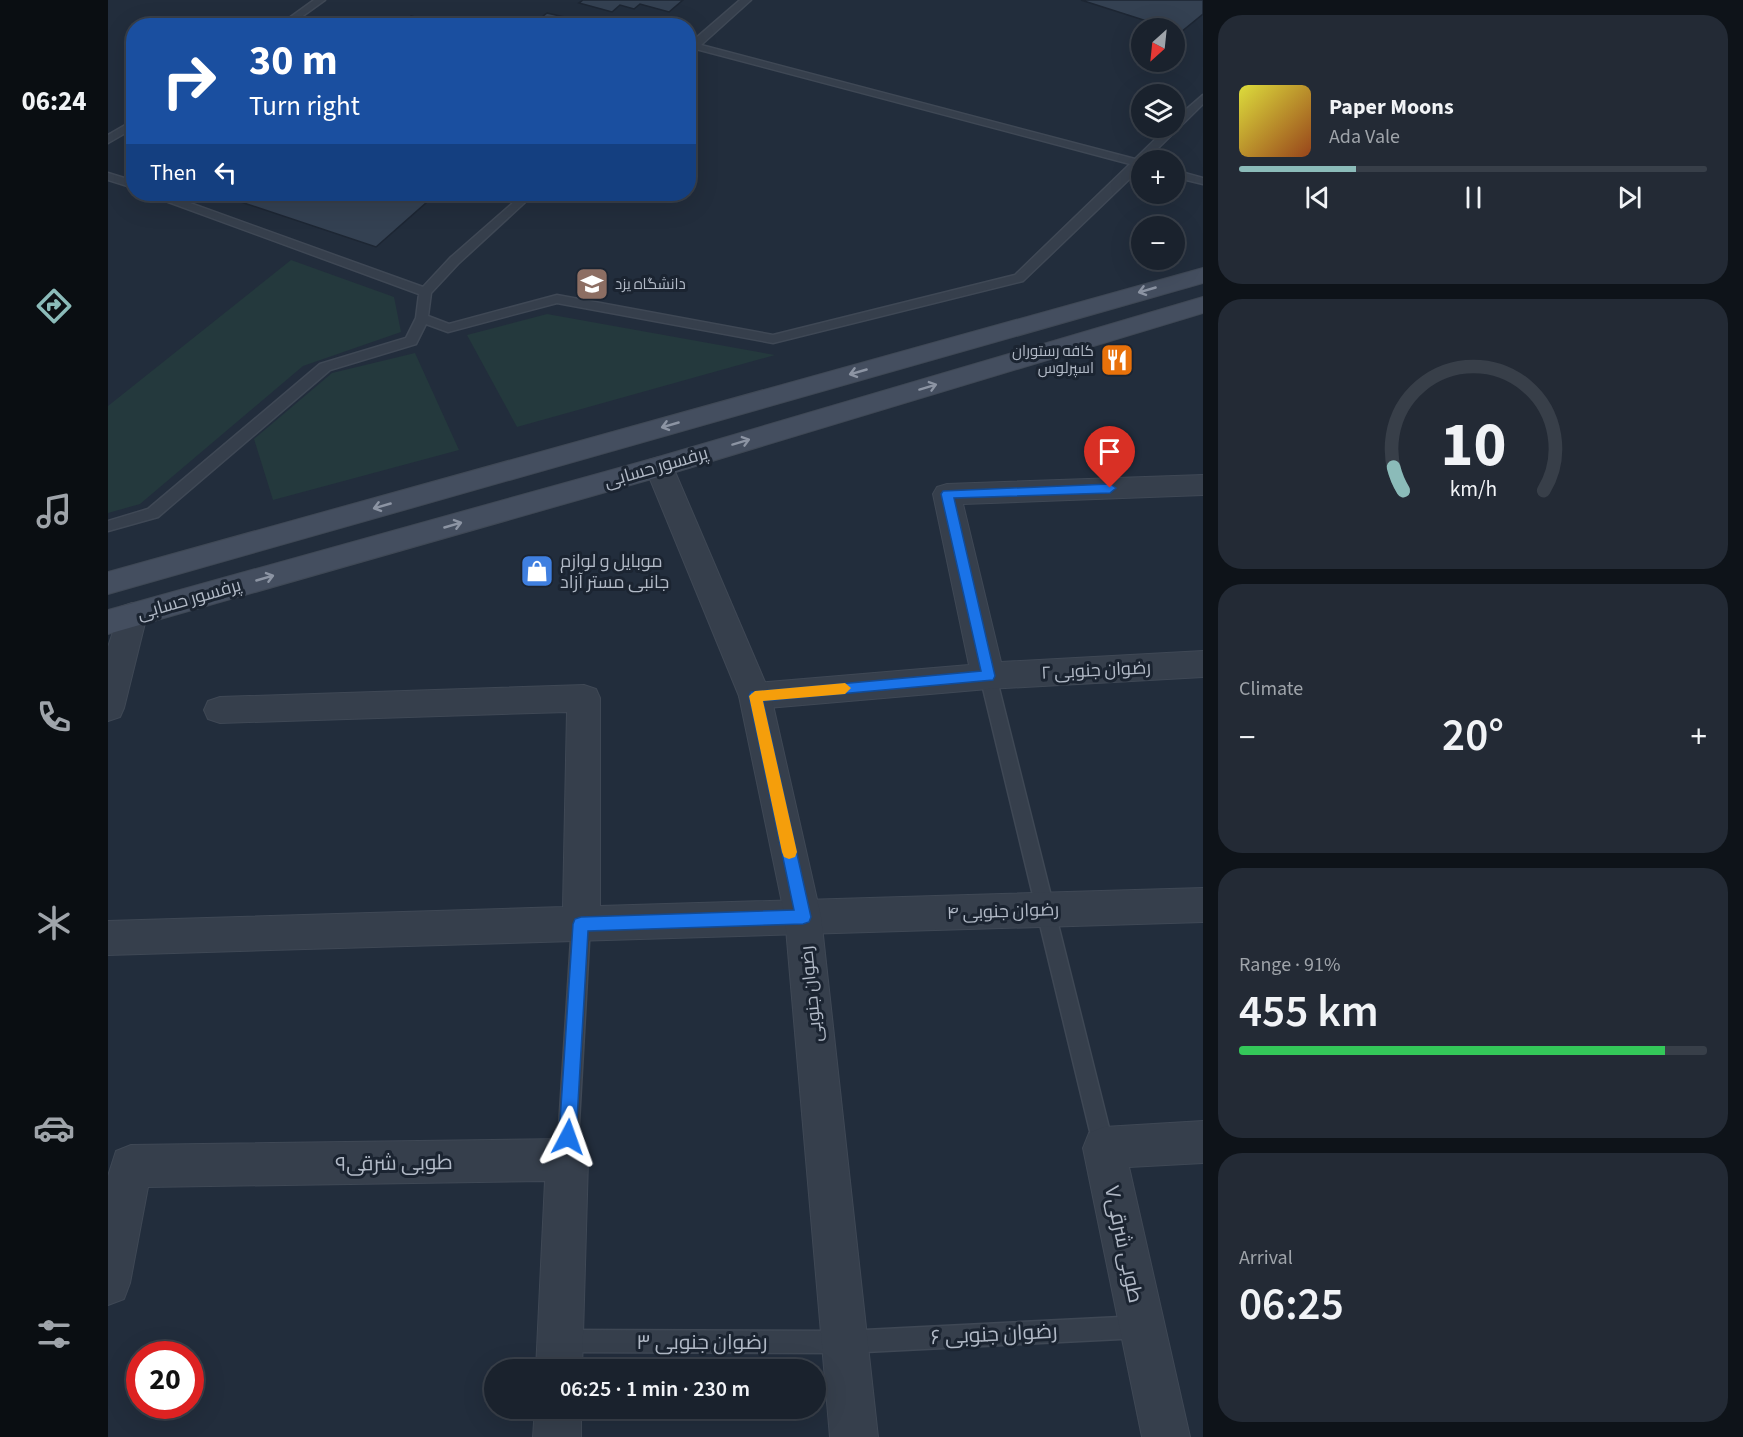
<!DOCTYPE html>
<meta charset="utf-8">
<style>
body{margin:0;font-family:"Source Sans 3",Cairo,sans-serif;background:#232a35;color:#f1f3f6;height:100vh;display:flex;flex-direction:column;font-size:22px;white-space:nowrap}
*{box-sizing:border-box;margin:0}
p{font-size:20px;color:#9fa4aa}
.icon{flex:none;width:33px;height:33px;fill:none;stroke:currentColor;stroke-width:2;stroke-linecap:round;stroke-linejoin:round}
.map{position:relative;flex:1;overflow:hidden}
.sheet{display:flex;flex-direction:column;gap:15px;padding:15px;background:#0e1319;width:540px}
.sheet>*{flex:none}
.hud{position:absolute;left:18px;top:18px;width:570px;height:183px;border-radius:24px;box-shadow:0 6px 24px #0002,0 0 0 2px #383f49;background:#1a4fa0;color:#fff;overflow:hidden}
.needle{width:39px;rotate:207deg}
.fabs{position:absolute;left:1023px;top:18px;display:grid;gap:12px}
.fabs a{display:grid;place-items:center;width:54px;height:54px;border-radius:50%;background:#1a222d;box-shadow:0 6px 24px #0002,0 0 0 2px #383f49;font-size:30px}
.speed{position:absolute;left:18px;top:1341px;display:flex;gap:12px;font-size:30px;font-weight:700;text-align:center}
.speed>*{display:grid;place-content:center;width:78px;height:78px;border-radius:50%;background:#1a222d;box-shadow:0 6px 24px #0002,0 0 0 2px #383f49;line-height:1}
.speed .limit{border:9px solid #d22;background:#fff;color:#111}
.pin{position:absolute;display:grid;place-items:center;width:51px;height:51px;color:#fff;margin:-62px -26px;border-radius:50% 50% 50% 0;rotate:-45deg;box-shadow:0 0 6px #0007}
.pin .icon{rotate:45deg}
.me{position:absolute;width:66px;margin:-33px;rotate:4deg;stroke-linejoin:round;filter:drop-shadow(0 0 4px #0008)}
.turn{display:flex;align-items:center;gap:21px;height:126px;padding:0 24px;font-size:27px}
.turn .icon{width:78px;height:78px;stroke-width:2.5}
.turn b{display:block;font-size:42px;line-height:51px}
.then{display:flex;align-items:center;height:57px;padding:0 24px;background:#0003;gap:12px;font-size:22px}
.big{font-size:45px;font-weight:600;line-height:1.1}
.sheet .card{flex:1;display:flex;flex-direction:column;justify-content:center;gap:9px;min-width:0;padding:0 21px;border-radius:24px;background:#232a35}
.sheet .dial{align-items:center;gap:0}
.dial svg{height:156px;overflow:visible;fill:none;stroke:#383f49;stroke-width:7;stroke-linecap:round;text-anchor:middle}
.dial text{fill:#f1f3f6;stroke:none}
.song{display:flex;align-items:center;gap:18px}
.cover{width:72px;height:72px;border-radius:9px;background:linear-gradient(135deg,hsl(60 70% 55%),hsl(20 70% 35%))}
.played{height:6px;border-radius:3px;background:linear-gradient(90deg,#8bbbb9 25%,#383f49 25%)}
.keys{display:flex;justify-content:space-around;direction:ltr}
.heat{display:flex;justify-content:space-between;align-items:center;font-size:33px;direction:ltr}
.charge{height:9px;border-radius:4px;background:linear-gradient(90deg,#34c759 91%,#383f49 0)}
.trip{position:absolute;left:376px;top:1359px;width:342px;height:60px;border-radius:30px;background:#1a222d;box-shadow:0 6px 24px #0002,0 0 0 2px #383f49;font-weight:600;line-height:60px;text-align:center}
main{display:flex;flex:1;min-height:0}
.tabs{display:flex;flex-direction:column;width:108px;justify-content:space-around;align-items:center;background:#0a0e12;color:#9fa4aa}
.tabs .icon{width:42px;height:42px}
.tabs .selected{color:#8bbbb9}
.tabs b{font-size:27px;color:#f1f3f6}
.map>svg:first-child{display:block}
.green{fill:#24393d}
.building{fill:#344152;stroke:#1d2633;stroke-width:1.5}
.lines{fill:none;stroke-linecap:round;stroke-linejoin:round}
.service-casing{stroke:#3f4855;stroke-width:3}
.minor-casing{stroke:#3f4855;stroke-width:2}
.tertiary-casing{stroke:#3f4855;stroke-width:2}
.secondary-casing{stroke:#3f4855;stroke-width:2}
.service{fill:#363f4c;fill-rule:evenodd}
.minor{fill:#363f4c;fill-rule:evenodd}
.tertiary{fill:#363f4c;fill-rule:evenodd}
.secondary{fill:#444e5f;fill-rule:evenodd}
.oneway{stroke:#8c94a3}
.route{fill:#1a73e8;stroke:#114b97;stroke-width:1.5}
.slow{fill:#f59e0b}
.labels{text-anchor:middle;stroke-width:6;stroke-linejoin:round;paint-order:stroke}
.far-poi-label{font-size:15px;fill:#b2bac7;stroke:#1b2431;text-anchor:start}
.street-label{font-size:18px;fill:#b2bac7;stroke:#1b2431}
.poi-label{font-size:18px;fill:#b2bac7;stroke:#1b2431;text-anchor:start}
.near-street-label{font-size:21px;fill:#b2bac7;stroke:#1b2431}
</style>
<main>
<nav class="tabs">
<b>06:24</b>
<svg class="icon selected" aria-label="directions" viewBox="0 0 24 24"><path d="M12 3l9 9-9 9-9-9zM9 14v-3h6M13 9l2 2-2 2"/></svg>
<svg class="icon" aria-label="music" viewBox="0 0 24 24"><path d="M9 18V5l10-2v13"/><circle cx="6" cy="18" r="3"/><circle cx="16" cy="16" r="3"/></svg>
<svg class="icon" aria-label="phone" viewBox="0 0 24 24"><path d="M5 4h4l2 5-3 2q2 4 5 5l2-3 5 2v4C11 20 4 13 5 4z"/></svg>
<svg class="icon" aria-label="climate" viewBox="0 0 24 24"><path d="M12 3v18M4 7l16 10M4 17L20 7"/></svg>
<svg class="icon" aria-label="car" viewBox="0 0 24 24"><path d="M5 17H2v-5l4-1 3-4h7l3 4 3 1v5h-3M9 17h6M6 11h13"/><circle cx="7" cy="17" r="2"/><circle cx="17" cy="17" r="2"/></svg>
<svg class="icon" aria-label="filters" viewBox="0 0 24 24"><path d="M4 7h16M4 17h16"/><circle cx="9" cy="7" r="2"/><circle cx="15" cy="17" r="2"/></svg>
</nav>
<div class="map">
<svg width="1095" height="1437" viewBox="0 0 1095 1437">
<rect width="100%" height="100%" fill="#222d3c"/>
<path class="green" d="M183,260L286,297L293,332L195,366L32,504L0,513V406Z
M439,314L667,355L409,427L359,335Z
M307,353L351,450L165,500L146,439L224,373Z"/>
<path class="building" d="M475,0H575L561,12L532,4L526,9L512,5L504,12L471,3Z
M973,0H1095V14L1073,32Z
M439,13L473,21L467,26H448L429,21Z
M303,16L338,26H289Z
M109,194H292L319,202L268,247Z"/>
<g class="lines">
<defs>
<path id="service" d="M206,0H217L181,26H170Z
M632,0H643L593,45L1027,159L1059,128H1066V120L1095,95V104L1038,160H1034V167L915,281L665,343L449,303L340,332L318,324L308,344L222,370L50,517L0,531V521L40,509L212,364L298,338L308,318L311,294L44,196L43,194H57L315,287L342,258L415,194H426L350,264L323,293L320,316L341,324L449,295L665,335L907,275L1022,164L588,49L580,53V45Z
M26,120V128L0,143V135Z
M1066,170L1095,178V184L1066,177Z
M0,173L26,181V188L0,180Z
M880,670L886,671L888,676L1006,1148L1003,1155L996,1158L989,1155L986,1148L872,676L874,671Z
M473,915L480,918L482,924L469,1159L466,1166L459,1169L452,1166L449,1159L464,924L466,918Z
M1033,1316L1041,1319L1044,1327L1041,1335L1033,1338L737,1353L453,1352L445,1349L442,1341L445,1333L453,1330L737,1331Z"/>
<path id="minor" d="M1095,475V495L855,504L893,662L1095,651V677L880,689L647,709L635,705L631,696L635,687L647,683L861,665L825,494L829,487L839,484Z
M24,603L35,607L39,615L16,708L12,717L0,721V647L13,607Z
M476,685L488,689L492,698V906L1095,888V922L0,955V921L455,907L459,712L112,723L100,719L96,710L100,701L112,697Z
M1095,1121V1163L1021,1167L1082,1437H1034L975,1148L981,1133L996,1127Z
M459,1139L474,1145L480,1160L474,1370H428L437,1181L40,1187L22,1283L16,1299L0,1305V1176L8,1151L23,1145Z
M427,1408H473V1437H425Z"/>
<path id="tertiary" d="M551,457L561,460L565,467L663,696L713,917L770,1437H722L677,917L631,696L537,467L541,460Z"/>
<path id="secondary" d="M1095,268V283L0,594V572Z
M1095,297V313L561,474L0,634V610L547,458Z"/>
</defs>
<use href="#service" class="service-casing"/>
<use href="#minor" class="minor-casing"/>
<use href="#tertiary" class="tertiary-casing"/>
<use href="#secondary" class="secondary-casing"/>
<use href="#service" class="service"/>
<use href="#minor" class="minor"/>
<use href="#tertiary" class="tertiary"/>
<use href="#secondary" class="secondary"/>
</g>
<defs><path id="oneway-shaft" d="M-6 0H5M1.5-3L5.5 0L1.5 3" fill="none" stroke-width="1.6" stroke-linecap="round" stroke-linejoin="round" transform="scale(1.5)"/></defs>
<g class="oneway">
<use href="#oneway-shaft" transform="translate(1039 290) rotate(164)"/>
<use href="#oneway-shaft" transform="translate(750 372) rotate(164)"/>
<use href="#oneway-shaft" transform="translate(820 387) rotate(-17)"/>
<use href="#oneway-shaft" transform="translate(562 425) rotate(164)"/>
<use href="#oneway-shaft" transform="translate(633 442) rotate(-17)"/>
<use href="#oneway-shaft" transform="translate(274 506) rotate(164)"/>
<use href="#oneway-shaft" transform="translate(345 525) rotate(-16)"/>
<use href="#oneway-shaft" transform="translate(157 578) rotate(-16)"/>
</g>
<path class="route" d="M1002,484L1008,488L1002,493L846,498L887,676L885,680L655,701L703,917L701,922L695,924L480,931L468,1137L466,1143L460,1145L454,1143L451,1137L465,924L467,919L473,917L686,910L641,696L643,692L873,671L833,494L835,491Z"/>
<path class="slow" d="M737,683L743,688L737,694L655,701L689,852L687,857L681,859L676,857L674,852L641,696L647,691Z"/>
<defs>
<symbol id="university-square" viewBox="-11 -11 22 22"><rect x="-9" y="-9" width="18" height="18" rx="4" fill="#8d6e63" stroke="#1b2431"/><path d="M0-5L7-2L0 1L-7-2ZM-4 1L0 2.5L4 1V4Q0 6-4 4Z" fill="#fff"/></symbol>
<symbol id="restaurant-square" viewBox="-11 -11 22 22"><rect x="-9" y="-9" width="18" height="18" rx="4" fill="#e8710a" stroke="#1b2431"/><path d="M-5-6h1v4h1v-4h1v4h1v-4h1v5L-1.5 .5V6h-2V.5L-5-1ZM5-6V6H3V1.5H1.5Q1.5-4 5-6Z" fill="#fff"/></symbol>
<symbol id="shop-square" viewBox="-11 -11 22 22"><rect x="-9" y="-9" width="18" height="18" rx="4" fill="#3f7fe0" stroke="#1b2431"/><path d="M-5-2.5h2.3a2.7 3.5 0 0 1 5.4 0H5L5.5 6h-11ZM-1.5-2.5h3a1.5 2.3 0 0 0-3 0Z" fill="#fff"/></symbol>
</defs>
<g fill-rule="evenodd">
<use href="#university-square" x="465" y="265" width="38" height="38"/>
<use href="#restaurant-square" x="990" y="341" width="38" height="38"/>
<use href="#shop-square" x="410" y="552" width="38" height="38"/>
</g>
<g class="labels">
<g class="far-poi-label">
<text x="507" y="289">دانشگاه یزد</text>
<text x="986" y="356" text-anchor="end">کافه رستوران<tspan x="986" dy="17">اسپرلوس</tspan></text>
</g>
<g class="street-label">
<text transform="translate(548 467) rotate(-16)" y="6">پرفسور حسابی</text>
<text transform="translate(81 599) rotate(-16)" y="6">پرفسور حسابی</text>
<text transform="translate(988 670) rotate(-3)" y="6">رضوان جنوبی ۲</text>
<text transform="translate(895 911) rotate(-2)" y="6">رضوان جنوبی ۴</text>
<text transform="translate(703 994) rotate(-96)" y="6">رضوان جنوبی</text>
</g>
<g class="poi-label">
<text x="452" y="567">موبایل و لوازم<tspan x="452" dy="21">جانبی مستر آزاد</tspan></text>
</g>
<g class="near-street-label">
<text transform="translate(286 1163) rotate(-1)" y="7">طوبی شرقی۹</text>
<text transform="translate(1016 1244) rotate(78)" y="7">طوبی شرقی۷</text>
<text transform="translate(886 1334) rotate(-3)" y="7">رضوان جنوبی ۶</text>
<text x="594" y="1349">رضوان جنوبی ۳</text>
</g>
</g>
</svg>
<div class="fabs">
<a><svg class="needle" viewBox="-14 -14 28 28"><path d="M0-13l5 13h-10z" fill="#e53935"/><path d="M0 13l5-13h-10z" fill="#9fa4aa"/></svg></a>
<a><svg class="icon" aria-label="layers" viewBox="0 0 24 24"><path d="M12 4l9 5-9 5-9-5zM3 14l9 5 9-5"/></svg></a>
<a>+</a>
<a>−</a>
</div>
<div class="speed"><div class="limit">20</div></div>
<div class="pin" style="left:1002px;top:488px;background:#d93025"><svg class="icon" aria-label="arrive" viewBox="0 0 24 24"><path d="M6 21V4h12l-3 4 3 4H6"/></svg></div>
<svg class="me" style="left:460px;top:1137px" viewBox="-20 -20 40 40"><path d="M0-17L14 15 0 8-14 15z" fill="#1a73e8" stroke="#fff" stroke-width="4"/></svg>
<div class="trip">06:25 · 1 min · 230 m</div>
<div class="hud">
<div class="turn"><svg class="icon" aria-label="right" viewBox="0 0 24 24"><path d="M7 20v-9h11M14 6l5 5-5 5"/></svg><div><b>30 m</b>Turn right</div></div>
<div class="then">Then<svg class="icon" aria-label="left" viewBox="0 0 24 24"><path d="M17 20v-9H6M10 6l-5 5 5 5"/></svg></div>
</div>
</div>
<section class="sheet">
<div class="card">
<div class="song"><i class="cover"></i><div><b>Paper Moons</b><p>Ada Vale</p></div></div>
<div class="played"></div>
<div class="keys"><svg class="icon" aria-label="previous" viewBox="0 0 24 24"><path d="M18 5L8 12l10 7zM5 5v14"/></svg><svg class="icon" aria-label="pause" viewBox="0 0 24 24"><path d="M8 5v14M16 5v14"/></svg><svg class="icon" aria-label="next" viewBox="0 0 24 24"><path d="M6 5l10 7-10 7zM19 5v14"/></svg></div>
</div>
<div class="card dial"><svg viewBox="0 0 100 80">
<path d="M14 69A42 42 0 1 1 86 69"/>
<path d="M14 69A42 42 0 0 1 9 57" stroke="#8bbbb9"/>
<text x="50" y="56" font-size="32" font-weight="700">10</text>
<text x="50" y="72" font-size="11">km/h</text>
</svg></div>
<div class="card"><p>Climate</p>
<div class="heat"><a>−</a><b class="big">20°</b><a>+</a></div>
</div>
<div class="card"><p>Range · 91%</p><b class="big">455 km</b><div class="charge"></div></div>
<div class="card"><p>Arrival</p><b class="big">06:25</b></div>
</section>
</main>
